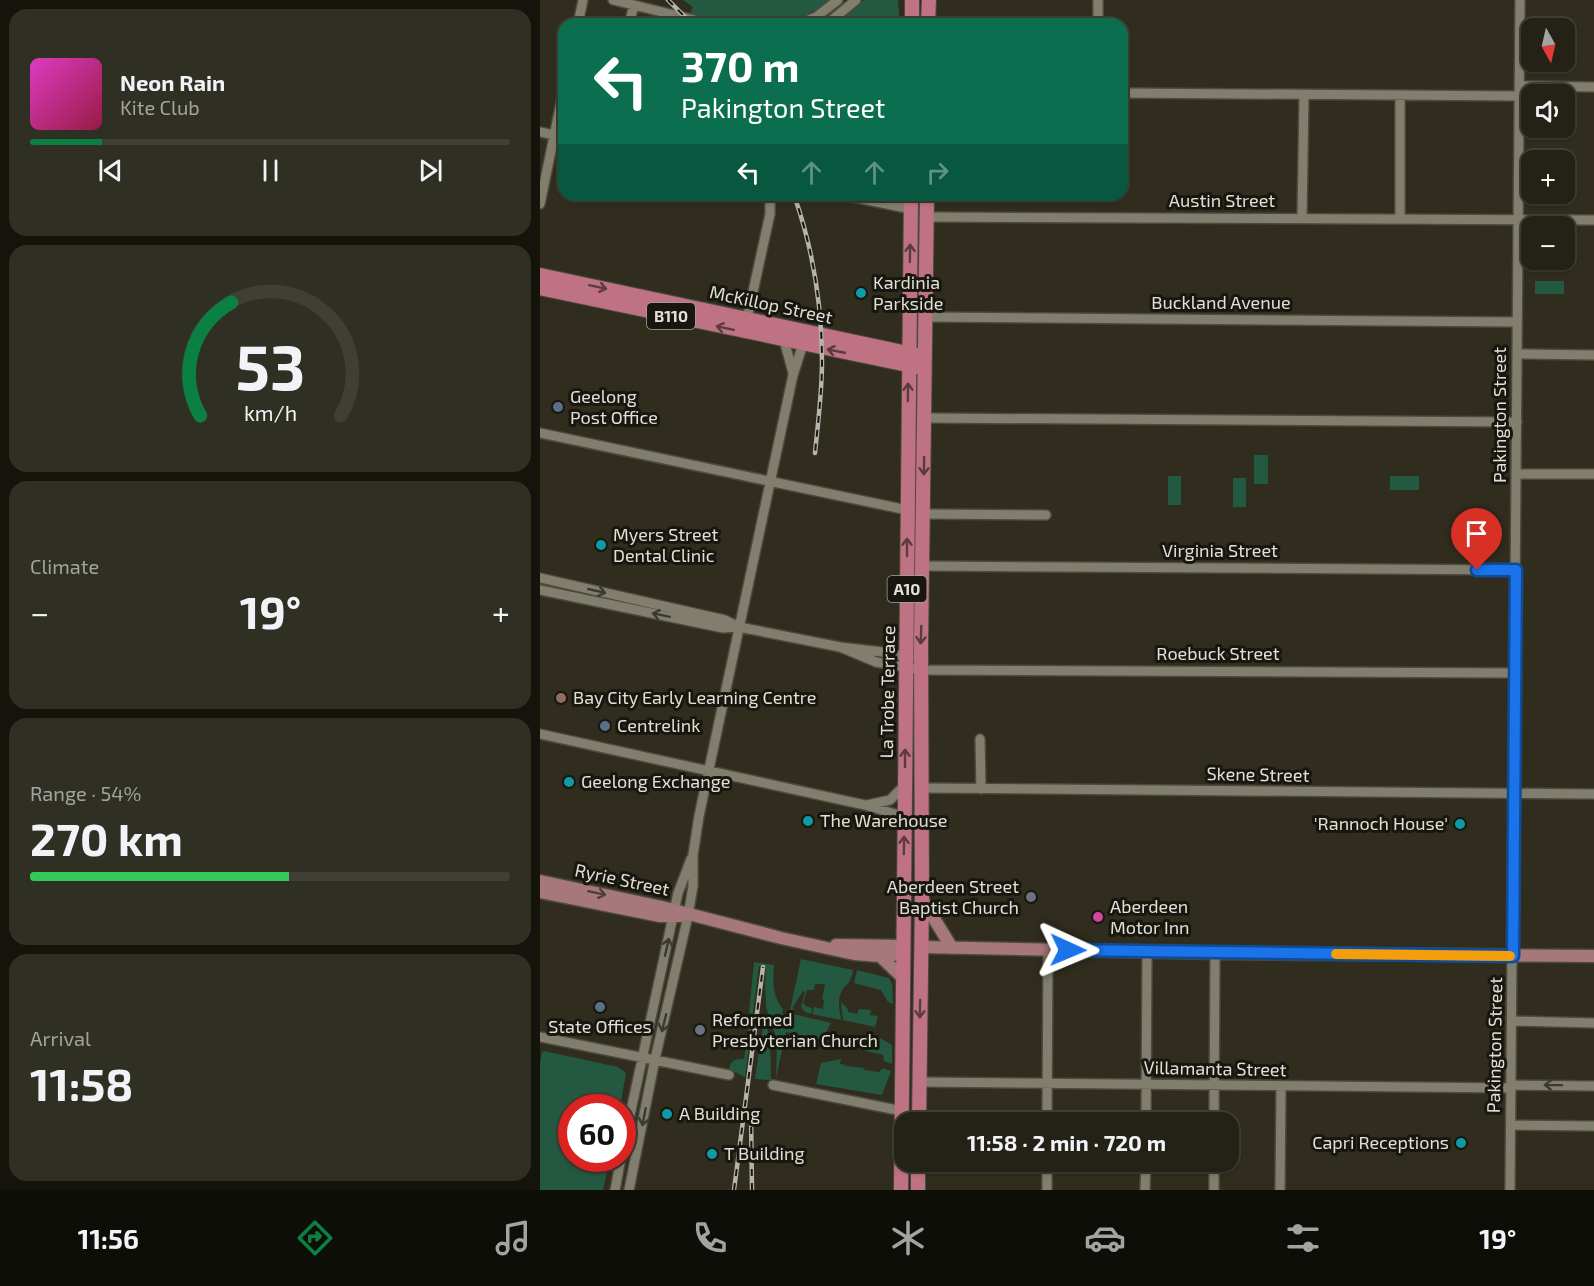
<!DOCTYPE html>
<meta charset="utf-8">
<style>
body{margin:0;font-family:"Exo 2",sans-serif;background:#302f23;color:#f1f3f6;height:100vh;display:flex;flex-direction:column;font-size:22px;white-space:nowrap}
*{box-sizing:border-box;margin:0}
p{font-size:20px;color:#a3a4a1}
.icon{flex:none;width:33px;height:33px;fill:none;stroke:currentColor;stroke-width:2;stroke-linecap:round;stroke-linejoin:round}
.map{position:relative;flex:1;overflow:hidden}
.sheet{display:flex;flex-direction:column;gap:9px;padding:9px;background:#14130c;width:540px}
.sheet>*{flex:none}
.banner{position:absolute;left:18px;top:18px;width:570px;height:183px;border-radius:18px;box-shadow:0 2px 4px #0004,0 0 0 2px #413f35;background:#0b6e4f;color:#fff;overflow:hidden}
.needle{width:39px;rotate:172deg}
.tools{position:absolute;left:981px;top:18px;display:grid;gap:12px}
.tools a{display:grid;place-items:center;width:54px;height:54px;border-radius:12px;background:#242216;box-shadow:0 2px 4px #0004,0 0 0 2px #413f35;font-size:30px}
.speed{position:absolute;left:18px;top:1094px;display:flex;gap:12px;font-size:30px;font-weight:700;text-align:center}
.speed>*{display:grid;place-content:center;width:78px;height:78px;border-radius:50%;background:#242216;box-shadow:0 2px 4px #0004,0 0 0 2px #413f35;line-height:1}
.speed .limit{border:9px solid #d22;background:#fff;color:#111}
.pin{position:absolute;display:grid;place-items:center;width:51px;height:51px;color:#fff;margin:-62px -26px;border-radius:50% 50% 50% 0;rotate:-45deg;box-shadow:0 0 6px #0007}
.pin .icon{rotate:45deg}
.me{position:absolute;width:66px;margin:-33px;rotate:91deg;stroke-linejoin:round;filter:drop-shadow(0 0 4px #0008)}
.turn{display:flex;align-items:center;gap:21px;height:126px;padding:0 24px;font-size:27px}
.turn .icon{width:78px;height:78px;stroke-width:2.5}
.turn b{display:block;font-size:42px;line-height:51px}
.lanes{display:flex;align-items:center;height:57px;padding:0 24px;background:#0003;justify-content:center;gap:30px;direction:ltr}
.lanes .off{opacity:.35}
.big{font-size:45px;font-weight:700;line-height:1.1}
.sheet .card{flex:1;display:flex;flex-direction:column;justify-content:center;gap:9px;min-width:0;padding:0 21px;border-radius:18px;background:#302f23}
.sheet .dial{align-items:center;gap:0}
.dial svg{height:156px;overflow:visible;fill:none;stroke:#413f35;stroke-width:7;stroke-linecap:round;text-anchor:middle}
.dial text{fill:#f1f3f6;stroke:none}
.song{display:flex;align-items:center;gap:18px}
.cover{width:72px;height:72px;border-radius:9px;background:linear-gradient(135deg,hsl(310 70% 55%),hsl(340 70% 35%))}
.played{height:6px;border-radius:3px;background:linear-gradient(90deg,#0b8043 15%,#413f35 15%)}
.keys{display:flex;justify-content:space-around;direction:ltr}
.heat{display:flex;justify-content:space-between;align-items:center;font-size:33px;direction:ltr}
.charge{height:9px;border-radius:4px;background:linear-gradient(90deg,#34c759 54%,#413f35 0)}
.trip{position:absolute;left:354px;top:1112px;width:345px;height:60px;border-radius:18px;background:#242216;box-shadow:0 2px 4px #0004,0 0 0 2px #413f35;font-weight:700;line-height:60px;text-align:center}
.menu{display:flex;height:96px;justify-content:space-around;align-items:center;background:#0e0e09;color:#a3a4a1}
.menu .icon{width:42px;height:42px}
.menu .selected{color:#0b8043}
.menu b{font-size:27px;color:#f1f3f6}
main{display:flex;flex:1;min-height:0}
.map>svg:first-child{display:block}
.green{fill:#235941}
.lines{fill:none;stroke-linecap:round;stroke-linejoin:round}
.minor-casing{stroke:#4c4a3d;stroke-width:12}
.major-casing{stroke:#4c4a3d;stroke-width:15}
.highway-casing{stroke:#4c4a3d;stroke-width:16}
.minor{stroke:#827e6d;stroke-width:9}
.major{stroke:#a6777b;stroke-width:12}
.highway{stroke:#be7284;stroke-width:14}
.rail-casing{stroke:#b6b4aa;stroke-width:4.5}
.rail{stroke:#17160f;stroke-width:2;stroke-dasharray:7;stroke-linecap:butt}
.oneway{stroke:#5a3b3e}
.oneway2{stroke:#3c3a30}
.oneway3{stroke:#503d3a}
.route-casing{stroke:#114b97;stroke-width:15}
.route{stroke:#1a73e8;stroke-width:10}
.slow{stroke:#f59e0b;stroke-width:10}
.culture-dot{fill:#0f9aa8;stroke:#17160f;stroke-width:2}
.service-dot{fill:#5c6f8a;stroke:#17160f;stroke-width:2}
.education-dot{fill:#8d6e63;stroke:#17160f;stroke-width:2}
.worship-dot{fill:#6b7280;stroke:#17160f;stroke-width:2}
.hotel-dot{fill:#d1479c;stroke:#17160f;stroke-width:2}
.labels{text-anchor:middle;stroke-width:6;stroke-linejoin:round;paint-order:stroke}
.shield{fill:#17160f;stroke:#a4a39a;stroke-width:1.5}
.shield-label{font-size:16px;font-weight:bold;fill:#e1dfd6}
.street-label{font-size:18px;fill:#e1dfd6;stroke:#17160f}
.poi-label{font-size:18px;fill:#e1dfd6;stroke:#17160f;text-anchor:start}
</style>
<main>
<section class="sheet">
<div class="card">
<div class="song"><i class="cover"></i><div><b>Neon Rain</b><p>Kite Club</p></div></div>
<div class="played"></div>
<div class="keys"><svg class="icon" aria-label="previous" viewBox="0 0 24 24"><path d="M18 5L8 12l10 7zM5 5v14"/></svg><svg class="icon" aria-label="pause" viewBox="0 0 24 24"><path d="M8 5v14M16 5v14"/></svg><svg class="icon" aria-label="next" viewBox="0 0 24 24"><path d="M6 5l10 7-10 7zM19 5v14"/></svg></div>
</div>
<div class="card dial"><svg viewBox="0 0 100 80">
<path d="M14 69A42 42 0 1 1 86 69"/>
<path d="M14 69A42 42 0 0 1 30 11" stroke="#0b8043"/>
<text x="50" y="56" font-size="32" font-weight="700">53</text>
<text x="50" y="72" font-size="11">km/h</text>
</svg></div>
<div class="card"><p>Climate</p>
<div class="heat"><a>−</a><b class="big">19°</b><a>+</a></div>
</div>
<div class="card"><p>Range · 54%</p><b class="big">270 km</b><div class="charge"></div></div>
<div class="card"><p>Arrival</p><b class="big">11:58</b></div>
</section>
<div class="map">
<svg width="1054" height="1190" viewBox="0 0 1054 1190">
<rect width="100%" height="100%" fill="#302d1e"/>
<path class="green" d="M143,0H289C259,26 234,22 196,19C182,18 168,18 154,15L150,13L153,7Z
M324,0H358L360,24H297Z
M995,281H1024V294H995Z
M714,455H728V484H714Z
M628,476H641V505H628Z
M850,476H879V490H850Z
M693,478H706V507H693Z
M261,959L313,970C310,987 305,983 301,993C297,1001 300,1011 301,1020L272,1014L274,1007L283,1009L284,1000L282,999L285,984H275L274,990H267L263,1003L266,1006L272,1008L271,1014L265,1012L261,1007L265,992L263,991L253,1007V1014L291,1023L282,1040L246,1032L236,1078L237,1040L226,1007L225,985L226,967L219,966L205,1077L189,1069C191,1059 196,1059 204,1059L211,1013H209L214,962L234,965C233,981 232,996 243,1009L242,1014L249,1015Z
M317,970L349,978L352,984L353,1004L348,1002L341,990L314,983Z
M301,1002L308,1009V1012L317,1014L319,1009L331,1010L330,1015L338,1016L335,1027L303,1020Z
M224,1019L230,1037L231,1077V1080L215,1079Z
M328,1031L352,1045V1064L344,1061L343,1055L326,1051Z
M4,1051L78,1067L86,1073L80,1107H32V1158H70L63,1190H0V1064L2,1052Z
M301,1059L300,1064L305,1065V1066L324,1068V1070L339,1072L343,1068L351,1071L342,1095L276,1084L281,1063Z"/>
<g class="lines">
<defs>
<path id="minor" d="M73,0L171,24
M167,23L193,24
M38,24L43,0
M89,24L94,5
M259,24L276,17L298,0
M287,24L316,0
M558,24V0
M979,86L1054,87
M582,93L979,96
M0,132L24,137
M303,195L371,209
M0,204L24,88
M386,217L1054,220
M762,218L764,95
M860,218V95
M385,317L977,322
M207,319L230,214V195
M244,340L253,373
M977,354L1054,355
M385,418L977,422
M0,433L367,510
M976,474H1054
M384,514L506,515
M383,566L976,570
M0,578L185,620L199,627L300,647L351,653L369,658
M0,590L183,628L197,627
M300,647L336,662L381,670L975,673
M0,734L325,805L365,817
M440,739L441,789
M382,788L1054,794
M327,805L350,800L365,785
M972,1021L1054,1023
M0,1037L189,1075
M379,1082L971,1088
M233,1085L362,1111
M971,1085L1054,1086
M507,1122L508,949
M606,1122L607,951
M674,1122L675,953
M971,1125L1054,1126
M82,1152L138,893L151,859
M75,1190L81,1158
M89,1190L115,1059L148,916L153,886V855L159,816L253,375L263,344
M507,1190V1161
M605,1190L606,1161
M674,1190V1161
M740,1190L741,1086
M970,1190L980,0"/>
<path id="major" d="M0,881L122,907L241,938L314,954L340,956L363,954
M0,892L120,916H140
M382,899L412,948
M296,945L363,946
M381,947L675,953L1054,956
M340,956L363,978"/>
<path id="highway" d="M372,24V0
M388,24L389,0
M0,275L377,355
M0,288L377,367
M379,1122L382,899L381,645L387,195
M361,1190L371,195
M378,1190V1161"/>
</defs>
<use href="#minor" class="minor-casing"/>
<use href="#major" class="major-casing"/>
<use href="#highway" class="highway-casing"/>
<use href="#minor" class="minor"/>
<use href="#major" class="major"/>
<use href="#highway" class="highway"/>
<defs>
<path id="rail" d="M128,0L152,24
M254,195C273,249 282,305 282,362C282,392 278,423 275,453
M211,1113L212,1190
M194,1190L223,967"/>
</defs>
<use href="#rail" class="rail-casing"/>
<use href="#rail" class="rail"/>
</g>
<defs><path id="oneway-shaft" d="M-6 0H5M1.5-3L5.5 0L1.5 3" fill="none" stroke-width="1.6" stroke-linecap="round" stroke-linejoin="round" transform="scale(1.5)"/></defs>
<g class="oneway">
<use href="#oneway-shaft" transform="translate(370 253) rotate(-89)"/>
<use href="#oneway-shaft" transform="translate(58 287) rotate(12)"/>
<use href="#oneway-shaft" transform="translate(185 328) rotate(-168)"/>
<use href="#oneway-shaft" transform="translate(296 351) rotate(-169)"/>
<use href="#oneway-shaft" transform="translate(368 392) rotate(-89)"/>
<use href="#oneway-shaft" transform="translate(384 466) rotate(91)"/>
<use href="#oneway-shaft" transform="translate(367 547) rotate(-90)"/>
<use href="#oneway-shaft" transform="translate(381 635) rotate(92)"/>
<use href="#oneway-shaft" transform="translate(365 758) rotate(-90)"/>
<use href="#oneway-shaft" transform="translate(364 845) rotate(-89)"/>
<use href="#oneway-shaft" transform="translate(380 1009) rotate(91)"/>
</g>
<g class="oneway2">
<use href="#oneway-shaft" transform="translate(57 591) rotate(13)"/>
<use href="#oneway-shaft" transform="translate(121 615) rotate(-168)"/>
<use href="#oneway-shaft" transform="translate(127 947) rotate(-77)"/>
<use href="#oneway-shaft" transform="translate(124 1023) rotate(104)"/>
<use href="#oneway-shaft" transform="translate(1013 1085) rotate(-179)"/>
<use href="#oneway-shaft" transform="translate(104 1117) rotate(101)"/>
</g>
<use class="oneway3" href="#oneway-shaft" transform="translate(57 893) rotate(12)"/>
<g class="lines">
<defs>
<path id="route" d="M528,950L973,956L976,570H937"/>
</defs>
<use href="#route" class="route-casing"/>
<use href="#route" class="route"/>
<path class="slow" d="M796,954L970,956"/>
</g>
<g class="culture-dot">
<circle cx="321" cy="293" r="6"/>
<circle cx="61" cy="545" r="6"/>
<circle cx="29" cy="782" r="6"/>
<circle cx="268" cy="821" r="6"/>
<circle cx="920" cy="824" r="6"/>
<circle cx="127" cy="1114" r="6"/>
<circle cx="921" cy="1143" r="6"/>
<circle cx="172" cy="1154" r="6"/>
</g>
<g class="service-dot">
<circle cx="18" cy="407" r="6"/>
<circle cx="65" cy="726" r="6"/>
<circle cx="60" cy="1007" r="6"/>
</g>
<circle class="education-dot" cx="21" cy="698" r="6"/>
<g class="worship-dot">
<circle cx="491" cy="897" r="6"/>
<circle cx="160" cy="1030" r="6"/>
</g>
<circle class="hotel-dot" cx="558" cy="917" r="6"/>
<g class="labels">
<g class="shield">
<rect x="107" y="303" width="48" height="26" rx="4.5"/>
<rect x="347.5" y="576" width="39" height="26" rx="4.5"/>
</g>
<g class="shield-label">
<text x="131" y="322">B110</text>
<text x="367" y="595">A10</text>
</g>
<g class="street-label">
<text x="682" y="207">Austin Street</text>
<text x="681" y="309">Buckland Avenue</text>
<text transform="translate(231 305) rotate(12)" y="6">McKillop Street</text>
<text transform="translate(960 415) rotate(-90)" y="6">Pakington Street</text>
<text x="680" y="557">Virginia Street</text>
<text x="678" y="660">Roebuck Street</text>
<text transform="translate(348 692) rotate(-89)" y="6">La Trobe Terrace</text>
<text transform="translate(718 775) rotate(1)" y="6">Skene Street</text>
<text transform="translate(82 880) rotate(12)" y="6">Ryrie Street</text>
<text transform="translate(955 1045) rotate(-89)" y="6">Pakington Street</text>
<text transform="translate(675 1069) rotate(1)" y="6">Villamanta Street</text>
</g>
<g class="poi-label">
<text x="333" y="289">Kardinia<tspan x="333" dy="21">Parkside</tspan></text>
<text x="30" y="403">Geelong<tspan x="30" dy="21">Post Office</tspan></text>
<text x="73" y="541">Myers Street<tspan x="73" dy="21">Dental Clinic</tspan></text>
<text x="33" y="704">Bay City Early Learning Centre</text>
<text x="77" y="732">Centrelink</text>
<text x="41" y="788">Geelong Exchange</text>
<text x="280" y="827">The Warehouse</text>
<text x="908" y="830" text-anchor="end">'Rannoch House'</text>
<text x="479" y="893" text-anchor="end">Aberdeen Street<tspan x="479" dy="21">Baptist Church</tspan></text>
<text x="570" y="913">Aberdeen<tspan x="570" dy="21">Motor Inn</tspan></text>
<text x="172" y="1026">Reformed<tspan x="172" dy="21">Presbyterian Church</tspan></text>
<text x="60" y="1033" text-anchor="middle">State Offices</text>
<text x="139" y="1120">A Building</text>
<text x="909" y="1149" text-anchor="end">Capri Receptions</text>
<text x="184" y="1160">T Building</text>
</g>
</g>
</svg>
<div class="tools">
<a><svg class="needle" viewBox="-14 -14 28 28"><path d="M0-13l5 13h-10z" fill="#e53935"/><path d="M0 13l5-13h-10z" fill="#a3a4a1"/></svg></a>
<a><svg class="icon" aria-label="sound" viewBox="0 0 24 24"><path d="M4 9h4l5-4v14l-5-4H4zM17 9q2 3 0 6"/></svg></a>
<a>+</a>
<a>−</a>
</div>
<div class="speed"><div class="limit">60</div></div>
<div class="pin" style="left:937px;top:570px;background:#d93025"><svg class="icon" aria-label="arrive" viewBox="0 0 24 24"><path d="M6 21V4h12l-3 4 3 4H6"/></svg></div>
<svg class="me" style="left:528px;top:950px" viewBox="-20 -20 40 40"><path d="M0-17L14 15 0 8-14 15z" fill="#1a73e8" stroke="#fff" stroke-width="4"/></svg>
<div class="trip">11:58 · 2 min · 720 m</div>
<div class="banner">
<div class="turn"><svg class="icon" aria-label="left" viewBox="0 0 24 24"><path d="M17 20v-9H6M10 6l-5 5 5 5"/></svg><div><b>370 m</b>Pakington Street</div></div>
<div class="lanes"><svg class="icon" aria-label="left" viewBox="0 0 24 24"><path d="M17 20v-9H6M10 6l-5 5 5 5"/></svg><svg class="icon off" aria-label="ahead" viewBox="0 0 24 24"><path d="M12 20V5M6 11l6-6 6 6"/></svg><svg class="icon off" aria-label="ahead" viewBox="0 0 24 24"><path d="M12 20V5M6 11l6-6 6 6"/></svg><svg class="icon off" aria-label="right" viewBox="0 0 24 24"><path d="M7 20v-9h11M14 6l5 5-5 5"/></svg></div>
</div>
</div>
</main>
<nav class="menu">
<b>11:56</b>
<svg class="icon selected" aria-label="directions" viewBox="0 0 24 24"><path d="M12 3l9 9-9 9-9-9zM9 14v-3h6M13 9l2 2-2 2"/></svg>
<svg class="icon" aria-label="music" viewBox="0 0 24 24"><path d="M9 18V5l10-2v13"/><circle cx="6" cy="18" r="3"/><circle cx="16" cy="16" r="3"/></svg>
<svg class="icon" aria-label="phone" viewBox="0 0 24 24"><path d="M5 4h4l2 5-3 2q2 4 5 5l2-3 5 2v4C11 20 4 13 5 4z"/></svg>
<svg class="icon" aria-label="climate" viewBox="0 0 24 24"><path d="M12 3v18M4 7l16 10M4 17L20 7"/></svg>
<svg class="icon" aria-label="car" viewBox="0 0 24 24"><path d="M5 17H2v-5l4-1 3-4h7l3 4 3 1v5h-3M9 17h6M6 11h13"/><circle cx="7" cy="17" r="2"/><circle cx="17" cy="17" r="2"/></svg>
<svg class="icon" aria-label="filters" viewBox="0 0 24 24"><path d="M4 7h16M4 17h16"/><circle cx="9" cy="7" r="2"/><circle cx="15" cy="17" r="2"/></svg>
<b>19°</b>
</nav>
